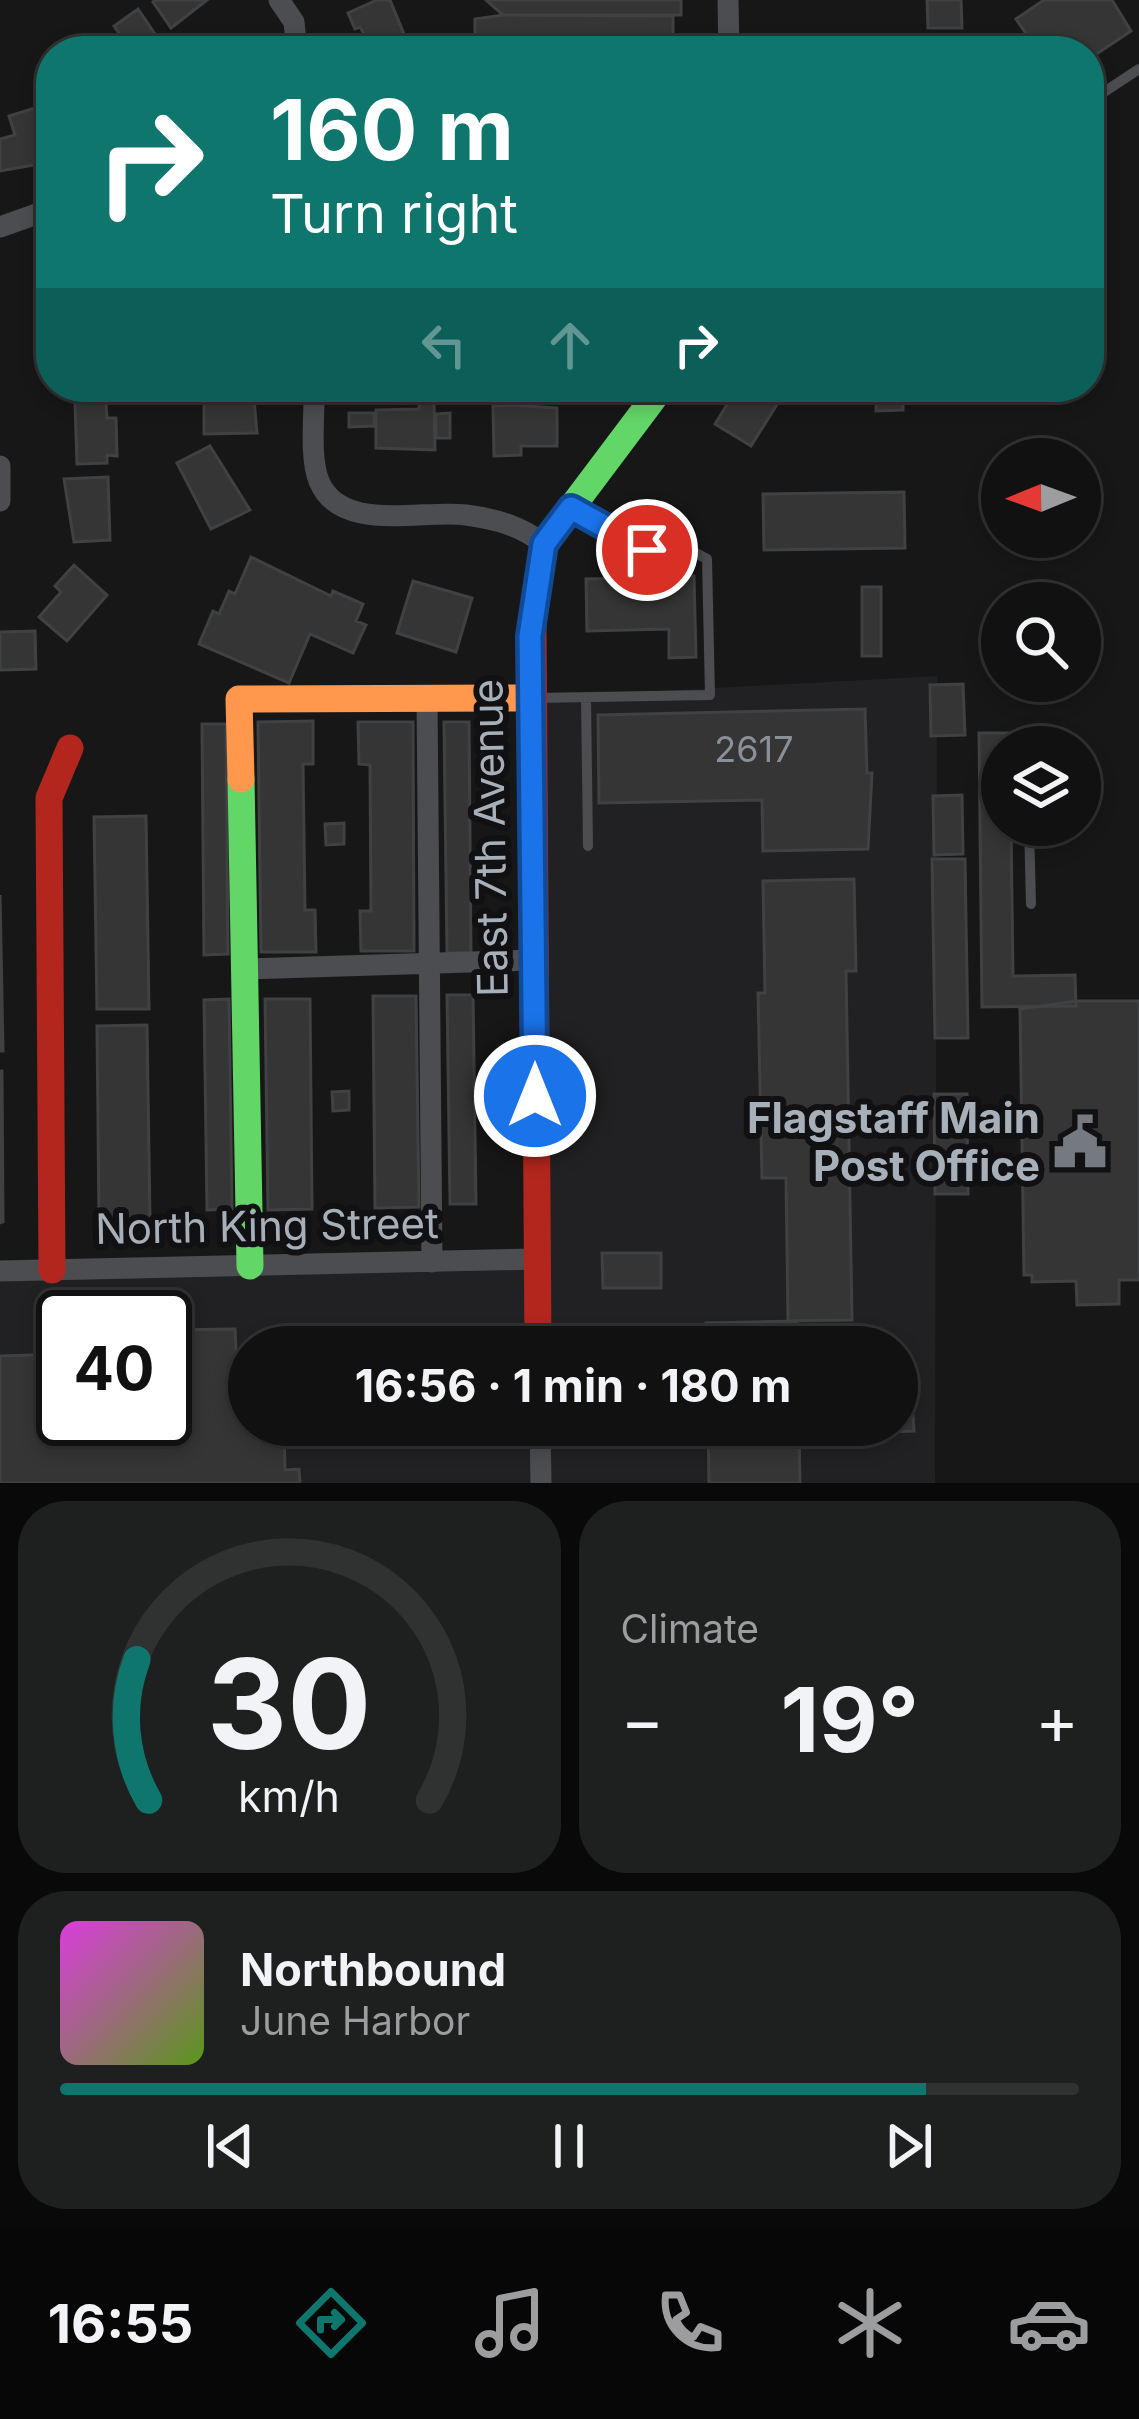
<!DOCTYPE html>
<meta charset="utf-8">
<style>
body{margin:0;font-family:Inter,sans-serif;background:#1e1f1f;color:#f1f3f6;height:100vh;display:flex;flex-direction:column;font-size:45px;white-space:nowrap}
*{box-sizing:border-box;margin:0}
p{font-size:39px;color:#9c9d9f}
.icon{flex:none;width:66px;height:66px;fill:none;stroke:currentColor;stroke-width:2;stroke-linecap:round;stroke-linejoin:round}
.map{position:relative;height:1483px;overflow:hidden}
.sheet{display:flex;flex-direction:column;gap:18px;padding:18px;background:#090909;flex:1}
.sheet>*{flex:none}
.hud{position:absolute;left:36px;top:36px;width:1068px;height:366px;border-radius:48px;box-shadow:0 6px 18px #0003,0 0 0 3px #303131;background:#0f766e;color:#fff;overflow:hidden}
.needle{width:78px;rotate:269deg}
.tools{position:absolute;left:981px;top:438px;display:grid;gap:24px}
.tools a{display:grid;place-items:center;width:120px;height:120px;border-radius:50%;background:#111;box-shadow:0 6px 18px #0003,0 0 0 3px #303131;font-size:60px}
.speed{position:absolute;left:36px;top:1290px;display:flex;gap:24px;font-size:60px;font-weight:700;text-align:center}
.speed>*{display:grid;place-content:center;width:156px;height:156px;border-radius:50%;background:#111;box-shadow:0 6px 18px #0003,0 0 0 3px #303131;line-height:1}
.speed .limit{border:6px solid #111;border-radius:18px;background:#fff;color:#111}
.pin{position:absolute;display:grid;place-items:center;width:102px;height:102px;color:#fff;margin:-51px;border:6px solid #fff;border-radius:50%;box-shadow:0 3px 12px #0007}
.me{position:absolute;width:132px;margin:-66px;rotate:0deg;stroke-linejoin:round;filter:drop-shadow(0 0 9px #0008)}
.turn{display:flex;align-items:center;gap:42px;height:252px;padding:0 36px;font-size:54px}
.turn .icon{width:156px;height:156px;stroke-width:2.5}
.turn b{display:block;font-size:84px;line-height:102px}
.lanes{display:flex;align-items:center;height:114px;padding:0 36px;background:#0003;justify-content:center;gap:60px;direction:ltr}
.lanes .off{opacity:.35}
.big{font-size:90px;font-weight:700;line-height:1.1}
.sheet .card{flex:1;display:flex;flex-direction:column;justify-content:center;gap:18px;min-width:0;padding:0 42px;border-radius:48px;background:#1e1f1f}
.sheet .dial{align-items:center;gap:0}
.dial svg{height:312px;overflow:visible;fill:none;stroke:#303131;stroke-width:7;stroke-linecap:round;text-anchor:middle}
.dial text{fill:#f1f3f6;stroke:none}
.song{display:flex;align-items:center;gap:36px}
.cover{width:144px;height:144px;border-radius:18px;background:linear-gradient(135deg,hsl(300 70% 55%),hsl(90 70% 35%))}
.played{height:12px;border-radius:6px;background:linear-gradient(90deg,#0f766e 85%,#303131 85%)}
.keys{display:flex;justify-content:space-around;direction:ltr}
.heat{display:flex;justify-content:space-between;align-items:center;font-size:66px;direction:ltr}
.sheet .tiles{flex:1;display:grid;gap:18px;grid-template-columns:1fr 1fr}
.card:last-child{grid-column:span 2}
.trip{position:absolute;left:228px;top:1326px;width:690px;height:120px;border-radius:60px;background:#111;box-shadow:0 6px 18px #0003,0 0 0 3px #303131;font-weight:700;line-height:120px;text-align:center}
.menu{display:flex;height:192px;justify-content:space-around;align-items:center;background:#070707;color:#9c9d9f}
.menu .icon{width:84px;height:84px}
.menu .active{color:#0f766e}
.menu b{font-size:54px;color:#f1f3f6}
.map>svg:first-child{display:block}
.built{fill:#212123;fill-rule:evenodd}
.building{fill:#353536;stroke:#3f4143;stroke-width:3}
.lines{fill:none;stroke-linecap:round;stroke-linejoin:round}
.lane{stroke:#4b4d50;stroke-width:10}
.street{stroke:#4b4d50;stroke-width:21}
.fast{stroke:#63d668;stroke-width:27}
.slow{stroke:#ff974d;stroke-width:27}
.jam{stroke:#b3261e;stroke-width:27}
.route-casing{stroke:#114b97;stroke-width:30}
.route{stroke:#1a73e8;stroke-width:21}
.labels{text-anchor:middle;stroke-width:12;stroke-linejoin:round;paint-order:stroke}
.number-label{font-size:36px;fill:#8a9098}
.street-label{font-size:42px;fill:#a7afb8;stroke:#111113}
.poi-label{font-size:42px;font-weight:bold;fill:#a7afb8;stroke:#111113;text-anchor:end}
</style>
<div class="map">
<svg width="1139" height="1483" viewBox="0 0 1139 1483">
<rect width="100%" height="100%" fill="#171717"/>
<path class="built" d="M937,676L935,1483H0V1275L536,1259L531,698ZM63,1317H165V1419H63ZM249,1347H897V1425H249Z"/>
<path class="building" d="M207,0L171,28L153,2L155,0Z
M377,0H390L411,51H373L360,27L355,29L348,13Z
M486,0H681V15H503Z
M927,0H961L962,28H928Z
M1044,0H1112L1131,31L1089,59V51H1038L1016,19Z
M138,9L155,34L131,50L114,26Z
M503,15L673,16V42L475,44V19Z
M194,41L238,47L237,51H193Z
M51,103V162L0,171V139L15,135L9,116Z
M215,387H253L257,433L204,434V397H216Z
M738,387H788L751,446L715,424Z
M876,387H903V410L876,411Z
M419,397H434L435,450L376,448V410L419,409Z
M75,403H106L107,418H116L117,456L107,455V463L77,464Z
M510,405L557,408V446H521V455L494,456L493,406Z
M349,413H374V426L349,427Z
M450,413V438H436V414Z
M210,446L250,510L211,529L177,463Z
M108,477L110,540L74,542L64,479Z
M904,492L905,548L764,550L763,494Z
M251,557L331,596L333,591L363,604L356,621L366,625L353,653L310,634L289,683L199,644L213,611L219,614L229,591L235,594Z
M74,565L107,595L67,641L39,617L61,592L55,586Z
M629,574L694,576L696,657L669,658V629L587,631L586,579L629,578Z
M413,581L472,598L456,652L397,633Z
M862,587H881V656H862Z
M35,631L36,669L0,670V632Z
M963,684L965,735L931,736L930,685Z
M865,709L867,773H872L868,849L763,851L762,800L599,803L598,715Z
M313,721V764H303L305,910H315L316,952H261L258,722Z
M358,722H413L414,951H361L360,911H371L370,765L359,764Z
M444,722H469L471,953H447Z
M202,724H226L228,954L204,955Z
M979,733H1009L1010,747H1002V825H1011L1013,976L1075,975L1076,1006L982,1007Z
M962,795L963,854L934,855L933,796Z
M146,816L149,1009H97L94,817Z
M344,823V844L326,845L325,824Z
M932,859H965L968,1038H935Z
M854,879L856,971H846L852,1320L788,1321L786,1178H762L758,993H765L763,881Z
M0,895L3,1051H0Z
M447,995H473L476,1204H450Z
M373,996H416L419,1207L375,1208Z
M229,999L232,1209L207,1210L204,1000Z
M265,999H310L312,1209L268,1210Z
M1077,1001H1139V1280H1119V1304L1077,1305L1076,1281L1032,1282V1275H1024L1020,1009Z
M147,1025L150,1220L99,1221L97,1026Z
M2,1071L3,1222L0,1223V1071Z
M349,1091V1110L333,1111L332,1092Z
M934,1094H967L968,1194H935Z
M602,1253H661V1288H603Z
M797,1321V1347H707L706,1323Z
M235,1329L236,1350L249,1349V1425H284L285,1470L299,1469L300,1483H0V1356L63,1354V1419H165V1330Z
M913,1416L914,1431L890,1432L897,1417Z
M708,1425H799L800,1483H709Z"/>
<g class="lines">
<path class="lane" d="M1089,102L1139,69
M586,697L588,846
M534,698L710,695L707,559L657,532L647,550L573,509
M1029,825L1031,904"/>
<path class="street" d="M279,0L294,22L297,51
M728,0L729,51
M0,227L51,209
M314,387C315,414 309,456 319,481C340,534 423,509 466,515C497,519 520,526 544,544
M0,466V501
M427,698L432,1262
M244,969L534,960
M0,1271L536,1259
M540,1425L541,1483"/>
<path class="fast" d="M533,623L544,544L662,387
M241,779L250,1266"/>
<path class="slow" d="M241,779L239,699L531,698"/>
<path class="jam" d="M533,623L538,1347
M52,1270L49,798L70,748"/>
</g>
<g class="lines">
<defs>
<path id="route" d="M535,1096L530,636L544,544L571,508L647,550"/>
</defs>
<use href="#route" class="route-casing"/>
<use href="#route" class="route"/>
</g>
<defs>
<symbol id="civic-bare" viewBox="-9 -9 18 18"><path d="M-.6-6.5H3V-4.5H.6V-3L4-1V1h2V6H-6V1h2V-1L-.6-3ZM-1.2 2.5V6h2.4V2.5Z" fill="#757a80" stroke="#111113" stroke-width="2.5" paint-order="stroke"/></symbol>
</defs>
<g fill-rule="evenodd">
<use href="#civic-bare" x="1042" y="1104" width="76" height="76"/>
</g>
<g class="labels">
<g class="number-label">
<text x="754" y="762">2617</text>
</g>
<g class="street-label">
<text transform="translate(490 838) rotate(-91)" y="15">East 7th Avenue</text>
<text transform="translate(267 1226) rotate(-1)" y="15">North King Street</text>
</g>
<g class="poi-label">
<text x="1040" y="1133">Flagstaff Main<tspan x="1040" dy="48">Post Office</tspan></text>
</g>
</g>
</svg>
<div class="tools">
<a><svg class="needle" viewBox="-14 -14 28 28"><path d="M0-13l5 13h-10z" fill="#e53935"/><path d="M0 13l5-13h-10z" fill="#9c9d9f"/></svg></a>
<a><svg class="icon" aria-label="search" viewBox="0 0 24 24"><circle cx="10" cy="10" r="6"/><path d="M15 15l6 6"/></svg></a>
<a><svg class="icon" aria-label="layers" viewBox="0 0 24 24"><path d="M12 4l9 5-9 5-9-5zM3 14l9 5 9-5"/></svg></a>
</div>
<div class="speed"><div class="limit">40</div></div>
<div class="pin" style="left:647px;top:550px;background:#d93025"><svg class="icon" aria-label="arrive" viewBox="0 0 24 24"><path d="M6 21V4h12l-3 4 3 4H6"/></svg></div>
<svg class="me" style="left:535px;top:1096px" viewBox="-20 -20 40 40"><circle r="17" fill="#1a73e8" stroke="#fff" stroke-width="3"/><path d="M0-11L8 9 0 5-8 9z" fill="#fff"/></svg>
<div class="trip">16:56 · 1 min · 180 m</div>
<div class="hud">
<div class="turn"><svg class="icon" aria-label="right" viewBox="0 0 24 24"><path d="M7 20v-9h11M14 6l5 5-5 5"/></svg><div><b>160 m</b>Turn right</div></div>
<div class="lanes"><svg class="icon off" aria-label="left" viewBox="0 0 24 24"><path d="M17 20v-9H6M10 6l-5 5 5 5"/></svg><svg class="icon off" aria-label="ahead" viewBox="0 0 24 24"><path d="M12 20V5M6 11l6-6 6 6"/></svg><svg class="icon" aria-label="right" viewBox="0 0 24 24"><path d="M7 20v-9h11M14 6l5 5-5 5"/></svg></div>
</div>
</div>
<section class="sheet">
<div class="tiles">
<div class="card dial"><svg viewBox="0 0 100 80">
<path d="M14 69A42 42 0 1 1 86 69"/>
<path d="M14 69A42 42 0 0 1 11 33" stroke="#0f766e"/>
<text x="50" y="56" font-size="32" font-weight="700">30</text>
<text x="50" y="72" font-size="11">km/h</text>
</svg></div>
<div class="card"><p>Climate</p>
<div class="heat"><a>−</a><b class="big">19°</b><a>+</a></div>
</div>
<div class="card">
<div class="song"><i class="cover"></i><div><b>Northbound</b><p>June Harbor</p></div></div>
<div class="played"></div>
<div class="keys"><svg class="icon" aria-label="previous" viewBox="0 0 24 24"><path d="M18 5L8 12l10 7zM5 5v14"/></svg><svg class="icon" aria-label="pause" viewBox="0 0 24 24"><path d="M8 5v14M16 5v14"/></svg><svg class="icon" aria-label="next" viewBox="0 0 24 24"><path d="M6 5l10 7-10 7zM19 5v14"/></svg></div>
</div>
</div>
</section>
<nav class="menu">
<b>16:55</b>
<svg class="icon active" aria-label="directions" viewBox="0 0 24 24"><path d="M12 3l9 9-9 9-9-9zM9 14v-3h6M13 9l2 2-2 2"/></svg>
<svg class="icon" aria-label="music" viewBox="0 0 24 24"><path d="M9 18V5l10-2v13"/><circle cx="6" cy="18" r="3"/><circle cx="16" cy="16" r="3"/></svg>
<svg class="icon" aria-label="phone" viewBox="0 0 24 24"><path d="M5 4h4l2 5-3 2q2 4 5 5l2-3 5 2v4C11 20 4 13 5 4z"/></svg>
<svg class="icon" aria-label="climate" viewBox="0 0 24 24"><path d="M12 3v18M4 7l16 10M4 17L20 7"/></svg>
<svg class="icon" aria-label="car" viewBox="0 0 24 24"><path d="M5 17H2v-5l4-1 3-4h7l3 4 3 1v5h-3M9 17h6M6 11h13"/><circle cx="7" cy="17" r="2"/><circle cx="17" cy="17" r="2"/></svg>
</nav>
